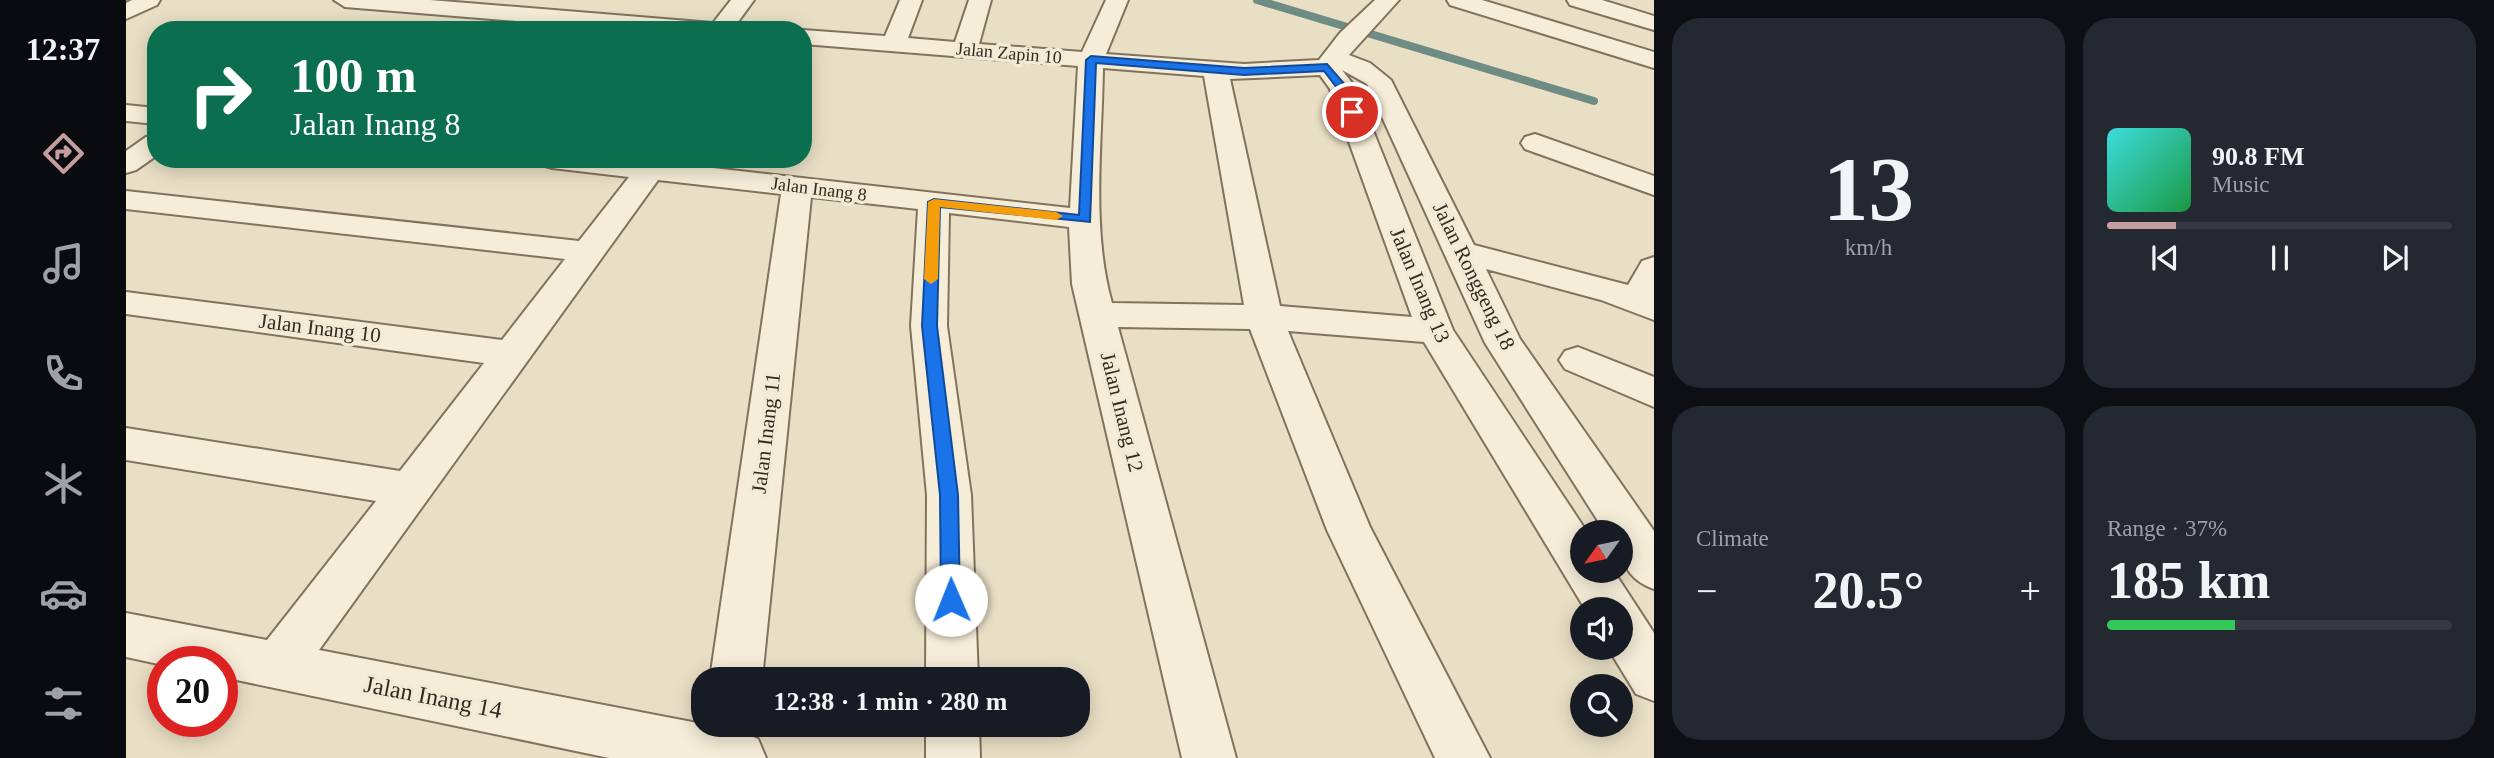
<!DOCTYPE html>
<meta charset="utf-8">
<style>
body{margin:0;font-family:"Times New Roman",serif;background:#242831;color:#f1f3f6;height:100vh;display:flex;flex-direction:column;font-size:26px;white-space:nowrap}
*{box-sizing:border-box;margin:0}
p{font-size:23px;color:#9ea1a6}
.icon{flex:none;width:38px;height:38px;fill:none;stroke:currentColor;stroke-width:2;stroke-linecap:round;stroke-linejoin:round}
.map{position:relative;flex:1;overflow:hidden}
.drawer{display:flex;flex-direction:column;gap:18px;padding:18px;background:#0d0f14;width:840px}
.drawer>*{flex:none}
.hud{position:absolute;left:21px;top:21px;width:665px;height:147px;border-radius:28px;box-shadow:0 4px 18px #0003;background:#0b6e4f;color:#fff;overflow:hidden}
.needle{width:46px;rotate:237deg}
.controls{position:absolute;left:1444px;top:520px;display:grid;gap:14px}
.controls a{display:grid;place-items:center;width:63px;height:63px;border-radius:50%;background:#171b24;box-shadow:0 4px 18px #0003;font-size:35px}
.speed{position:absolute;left:21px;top:646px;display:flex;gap:14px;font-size:35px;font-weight:700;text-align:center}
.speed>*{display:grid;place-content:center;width:91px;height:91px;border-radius:50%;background:#171b24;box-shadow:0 4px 18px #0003;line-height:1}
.speed .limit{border:10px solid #d22;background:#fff;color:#111}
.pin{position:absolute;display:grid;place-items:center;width:60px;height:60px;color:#fff;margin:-30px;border:4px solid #fff;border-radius:50%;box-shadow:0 2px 7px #0007}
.me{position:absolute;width:77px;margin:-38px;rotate:359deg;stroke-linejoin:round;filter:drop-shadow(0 0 5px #0008)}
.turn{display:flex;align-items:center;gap:24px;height:147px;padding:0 28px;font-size:32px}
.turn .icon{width:91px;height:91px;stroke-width:2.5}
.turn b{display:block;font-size:49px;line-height:60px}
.big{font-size:52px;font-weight:600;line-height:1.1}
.drawer .card{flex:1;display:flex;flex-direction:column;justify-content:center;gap:10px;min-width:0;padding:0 24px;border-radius:28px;background:#242831}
.drawer .dial{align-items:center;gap:0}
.dial b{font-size:91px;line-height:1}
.song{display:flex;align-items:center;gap:21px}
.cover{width:84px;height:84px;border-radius:10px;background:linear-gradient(135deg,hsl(180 70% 55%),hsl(140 70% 35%))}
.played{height:7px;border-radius:4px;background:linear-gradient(90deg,#c49d9e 20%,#363941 20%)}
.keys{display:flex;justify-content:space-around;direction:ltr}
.heat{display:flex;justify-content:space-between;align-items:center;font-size:38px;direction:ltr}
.charge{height:10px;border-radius:5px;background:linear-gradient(90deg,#34c759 37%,#363941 0)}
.drawer .tiles{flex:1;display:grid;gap:18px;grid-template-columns:repeat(2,1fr)}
.trip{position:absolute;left:565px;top:667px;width:399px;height:70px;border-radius:28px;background:#171b24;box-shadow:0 4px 18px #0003;font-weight:600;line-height:70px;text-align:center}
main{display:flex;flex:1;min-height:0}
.tab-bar{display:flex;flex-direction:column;width:126px;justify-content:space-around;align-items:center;background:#090b0e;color:#9ea1a6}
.tab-bar .icon{width:49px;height:49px}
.tab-bar .current{color:#c49d9e}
.tab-bar b{font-size:32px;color:#f1f3f6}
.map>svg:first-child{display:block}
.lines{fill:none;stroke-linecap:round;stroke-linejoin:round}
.stream{stroke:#6e8b84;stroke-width:8}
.minor-casing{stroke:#83725d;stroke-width:4}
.minor{fill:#f5edd8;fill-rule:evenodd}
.route{fill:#1a73e8;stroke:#114b97;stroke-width:2}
.slow{fill:#f59e0b}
.labels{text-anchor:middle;stroke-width:7;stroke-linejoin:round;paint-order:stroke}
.far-street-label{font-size:18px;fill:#342a1f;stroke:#f2ead4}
.street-label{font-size:21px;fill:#342a1f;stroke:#f2ead4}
.near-street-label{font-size:24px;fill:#342a1f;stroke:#f2ead4}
</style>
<main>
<nav class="tab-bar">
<b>12:37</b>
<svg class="icon current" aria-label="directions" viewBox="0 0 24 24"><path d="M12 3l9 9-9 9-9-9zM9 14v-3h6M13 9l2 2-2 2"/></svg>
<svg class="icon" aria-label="music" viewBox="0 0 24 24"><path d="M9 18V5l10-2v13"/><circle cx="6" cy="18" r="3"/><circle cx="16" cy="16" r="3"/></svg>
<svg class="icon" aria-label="phone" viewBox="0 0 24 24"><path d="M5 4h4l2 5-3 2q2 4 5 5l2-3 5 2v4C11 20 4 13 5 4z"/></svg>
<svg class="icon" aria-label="climate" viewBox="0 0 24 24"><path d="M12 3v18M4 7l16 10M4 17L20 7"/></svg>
<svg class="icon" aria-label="car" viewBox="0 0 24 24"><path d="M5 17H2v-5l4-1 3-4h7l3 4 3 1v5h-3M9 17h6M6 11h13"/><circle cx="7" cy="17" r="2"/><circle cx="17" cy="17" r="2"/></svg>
<svg class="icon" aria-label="filters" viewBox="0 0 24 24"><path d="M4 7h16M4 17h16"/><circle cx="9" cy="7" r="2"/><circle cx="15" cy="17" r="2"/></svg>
</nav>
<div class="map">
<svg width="1528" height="758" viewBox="0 0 1528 758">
<rect width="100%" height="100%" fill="#e9dfc5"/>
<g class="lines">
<path class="stream" d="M1131,0L1468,101"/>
<defs>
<path id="minor" d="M6,0H34L31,5L0,19V3Z
M208,0H304L587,23L605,0H628L606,30H500L219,7Z
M774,0H796L782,38L829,42L843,0H865L853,44L956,52L980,0H1002L980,54L1118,64L1193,60L1214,33L1249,0H1273L1223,55L1244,63L1265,80L1348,245L1502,285L1516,261L1528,257V320L1475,300L1360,269L1394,339L1528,531V589C1500,579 1494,560 1494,532H1479L1359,343L1241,84L1216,70L1230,88L1327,330L1461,532H1456V570H1487L1528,633V701L1510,694L1482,648H1494V609H1459L1298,342L1162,331L1244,527L1364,758H1309L1201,530L1124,329L992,327L1110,758H1056L946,284L943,227L823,213L821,326L845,495L852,679H800L801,495L785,326L792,209L685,197L636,679H584L655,194L532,180L193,650L613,731L632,739L640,758H483L96,677V662H37V665L0,657V613L141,640L250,501L0,460V428L274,471L358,363L0,314V292L376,340L439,259L0,209V191L453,241L503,177L426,168L416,165L412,159H507L944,208L952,66L677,44V30L759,36ZM977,68L1078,76L1118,305L986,303C965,229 976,145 977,68ZM1194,75L1204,89L1286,317L1154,306L1104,79Z
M1321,0H1356L1528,52V68L1324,5Z
M1441,0H1476L1528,16V30L1444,5Z
M0,105L30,108V124L0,121Z
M30,134V156L10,170L0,173V151L20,137Z
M1409,134L1528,176V195L1399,149L1395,143L1399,137Z
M1452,347L1528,377V407L1439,369L1433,360L1439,351Z
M800,724H853L854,758H800Z"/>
</defs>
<use href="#minor" class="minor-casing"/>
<use href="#minor" class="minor"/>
</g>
<path class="route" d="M965,56L1118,68L1201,64L1222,88L1232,112L1222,115L1211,88L1198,71L1118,75L970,63L964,222L814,207L811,326L832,495L834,600L832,606L825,609L818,606L815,600L814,495L796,326L802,202L808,199L953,215L960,60Z"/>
<path class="slow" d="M808,199L930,212L937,216L930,220L814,207L812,279L805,284L798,279L802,202Z"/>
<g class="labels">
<g class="far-street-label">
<text transform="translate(883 53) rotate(5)" y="6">Jalan Zapin 10</text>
<text transform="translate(693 189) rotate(7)" y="6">Jalan Inang 8</text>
</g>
<g class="street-label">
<text transform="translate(1348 276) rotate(64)" y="7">Jalan Ronggeng 18</text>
<text transform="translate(1294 285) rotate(67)" y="7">Jalan Inang 13</text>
<text transform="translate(194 328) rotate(7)" y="7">Jalan Inang 10</text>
<text transform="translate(996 412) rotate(76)" y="7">Jalan Inang 12</text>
<text transform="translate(640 433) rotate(-83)" y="7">Jalan Inang 11</text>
</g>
<g class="near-street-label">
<text transform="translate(307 697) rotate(11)" y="8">Jalan Inang 14</text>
</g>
</g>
</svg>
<div class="controls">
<a><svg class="needle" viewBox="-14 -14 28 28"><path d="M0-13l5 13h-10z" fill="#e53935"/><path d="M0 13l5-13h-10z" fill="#9ea1a6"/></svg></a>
<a><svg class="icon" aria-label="sound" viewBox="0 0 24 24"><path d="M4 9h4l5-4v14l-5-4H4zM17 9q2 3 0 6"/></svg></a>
<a><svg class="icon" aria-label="search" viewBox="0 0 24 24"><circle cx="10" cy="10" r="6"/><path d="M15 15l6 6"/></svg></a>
</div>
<div class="speed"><div class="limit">20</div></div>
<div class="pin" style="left:1226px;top:112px;background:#d93025"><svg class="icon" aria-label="arrive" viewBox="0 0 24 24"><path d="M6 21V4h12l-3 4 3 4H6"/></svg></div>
<svg class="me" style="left:825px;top:600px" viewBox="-20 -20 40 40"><circle r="19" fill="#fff"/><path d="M0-13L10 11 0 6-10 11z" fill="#1a73e8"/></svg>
<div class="trip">12:38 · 1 min · 280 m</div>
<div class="hud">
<div class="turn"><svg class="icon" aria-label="right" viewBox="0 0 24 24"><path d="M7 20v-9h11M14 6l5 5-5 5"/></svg><div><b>100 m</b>Jalan Inang 8</div></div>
</div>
</div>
<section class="drawer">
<div class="tiles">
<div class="card dial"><b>13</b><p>km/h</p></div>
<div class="card">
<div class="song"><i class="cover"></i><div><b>90.8 FM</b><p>Music</p></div></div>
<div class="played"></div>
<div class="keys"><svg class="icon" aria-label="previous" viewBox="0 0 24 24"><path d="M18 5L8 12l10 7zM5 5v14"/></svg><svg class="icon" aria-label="pause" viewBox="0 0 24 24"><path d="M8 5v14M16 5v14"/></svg><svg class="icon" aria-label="next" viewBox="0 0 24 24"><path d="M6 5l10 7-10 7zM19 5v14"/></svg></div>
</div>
<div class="card"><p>Climate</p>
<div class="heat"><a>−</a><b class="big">20.5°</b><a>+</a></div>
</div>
<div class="card"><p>Range · 37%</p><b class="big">185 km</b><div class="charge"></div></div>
</div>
</section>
</main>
